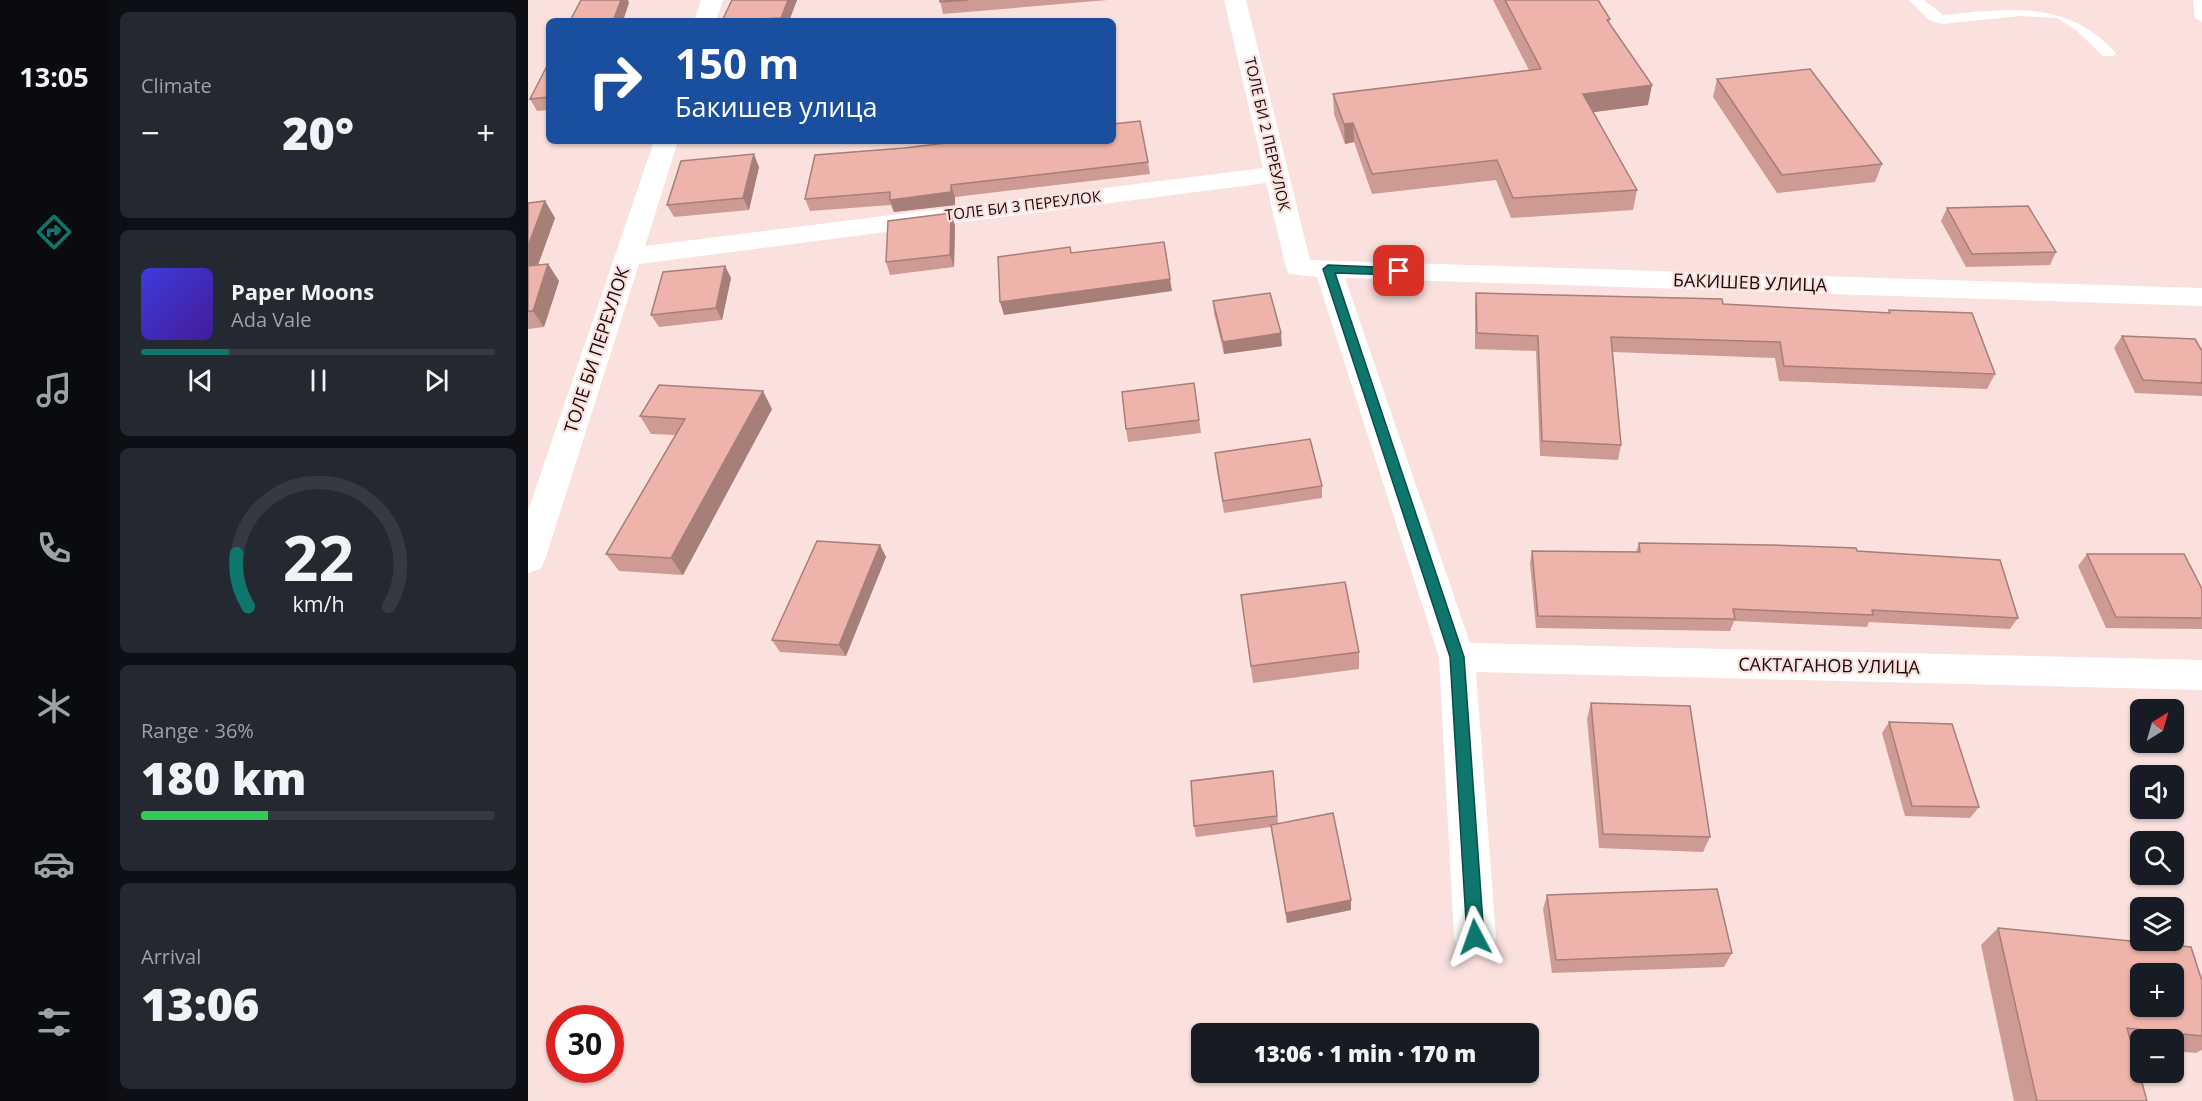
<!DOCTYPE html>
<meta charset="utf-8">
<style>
body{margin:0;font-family:"Open Sans",sans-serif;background:#242831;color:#f1f3f6;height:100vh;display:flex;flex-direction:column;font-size:22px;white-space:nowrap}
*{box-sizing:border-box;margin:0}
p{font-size:20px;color:#9ea1a6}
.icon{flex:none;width:33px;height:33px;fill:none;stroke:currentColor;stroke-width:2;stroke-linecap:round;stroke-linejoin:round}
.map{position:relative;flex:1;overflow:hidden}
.sheet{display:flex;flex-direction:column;gap:12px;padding:12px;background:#0d0f14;width:420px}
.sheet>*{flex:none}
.hud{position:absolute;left:18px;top:18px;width:570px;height:126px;border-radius:9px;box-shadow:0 2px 4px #0004;background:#1a4fa0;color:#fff;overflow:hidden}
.needle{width:39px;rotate:37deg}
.fabs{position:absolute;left:1602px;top:699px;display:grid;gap:12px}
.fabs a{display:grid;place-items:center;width:54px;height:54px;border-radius:9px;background:#171b24;box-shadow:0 2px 4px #0004;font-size:30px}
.speed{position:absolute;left:18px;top:1005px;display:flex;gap:12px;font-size:30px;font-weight:700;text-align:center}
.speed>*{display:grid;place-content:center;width:78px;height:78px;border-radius:50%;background:#171b24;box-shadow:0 2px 4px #0004;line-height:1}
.speed .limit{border:9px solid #d22;background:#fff;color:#111}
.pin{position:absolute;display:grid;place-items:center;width:51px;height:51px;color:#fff;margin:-26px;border-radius:12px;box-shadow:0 3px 9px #0006}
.me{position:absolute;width:66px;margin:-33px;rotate:356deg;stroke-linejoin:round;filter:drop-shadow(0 0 4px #0008)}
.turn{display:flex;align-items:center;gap:21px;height:126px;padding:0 30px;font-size:27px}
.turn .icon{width:78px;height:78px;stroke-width:2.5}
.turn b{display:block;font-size:42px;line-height:51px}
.big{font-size:45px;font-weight:800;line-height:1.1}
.sheet .card{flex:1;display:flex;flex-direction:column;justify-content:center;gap:9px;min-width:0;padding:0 21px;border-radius:9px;background:#242831}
.sheet .dial{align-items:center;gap:0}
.dial svg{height:156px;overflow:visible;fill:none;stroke:#363941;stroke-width:7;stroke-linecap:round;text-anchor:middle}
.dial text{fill:#f1f3f6;stroke:none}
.song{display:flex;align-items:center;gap:18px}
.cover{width:72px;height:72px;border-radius:9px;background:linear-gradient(135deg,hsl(240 70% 55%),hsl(260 70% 35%))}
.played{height:6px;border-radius:3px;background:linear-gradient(90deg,#0f766e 25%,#363941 25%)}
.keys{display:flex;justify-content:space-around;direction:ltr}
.heat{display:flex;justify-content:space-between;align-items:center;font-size:33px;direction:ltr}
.charge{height:9px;border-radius:4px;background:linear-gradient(90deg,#34c759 36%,#363941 0)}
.trip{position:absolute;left:663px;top:1023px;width:348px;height:60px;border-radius:9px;background:#171b24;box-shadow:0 2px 4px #0004;font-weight:800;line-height:60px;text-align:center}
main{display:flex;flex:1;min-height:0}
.tabs{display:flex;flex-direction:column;width:108px;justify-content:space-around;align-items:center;background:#090b0e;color:#9ea1a6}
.tabs .icon{width:42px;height:42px}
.tabs .current{color:#0f766e}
.tabs b{font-size:27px;color:#f1f3f6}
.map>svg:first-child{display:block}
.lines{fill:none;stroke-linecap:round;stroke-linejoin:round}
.service{fill:#fff;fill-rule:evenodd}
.minor{fill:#fff;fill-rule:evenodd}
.wall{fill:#cd9b93}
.shaded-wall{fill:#a77e78}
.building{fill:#eeb4ab;stroke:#a77e78;stroke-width:1.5;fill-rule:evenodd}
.route{fill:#0f766e;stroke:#0a4d48;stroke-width:1.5}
.labels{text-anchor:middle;stroke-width:4.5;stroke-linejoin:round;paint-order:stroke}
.far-street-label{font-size:15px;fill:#1a0705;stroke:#fae1dd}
.street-label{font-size:18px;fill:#1a0705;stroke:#fae1dd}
</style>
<main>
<nav class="tabs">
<b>13:05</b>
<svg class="icon current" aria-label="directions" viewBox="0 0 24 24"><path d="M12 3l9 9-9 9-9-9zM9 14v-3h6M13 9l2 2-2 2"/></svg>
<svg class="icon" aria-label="music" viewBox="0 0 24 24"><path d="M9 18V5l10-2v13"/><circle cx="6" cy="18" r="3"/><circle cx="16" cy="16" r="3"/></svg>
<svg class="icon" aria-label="phone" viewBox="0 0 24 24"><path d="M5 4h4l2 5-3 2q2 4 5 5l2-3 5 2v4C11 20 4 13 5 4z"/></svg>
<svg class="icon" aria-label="climate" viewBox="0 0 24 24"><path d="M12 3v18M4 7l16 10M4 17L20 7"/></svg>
<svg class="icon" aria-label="car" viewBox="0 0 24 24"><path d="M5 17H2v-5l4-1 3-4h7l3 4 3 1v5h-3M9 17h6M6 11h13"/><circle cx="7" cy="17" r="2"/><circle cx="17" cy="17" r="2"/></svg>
<svg class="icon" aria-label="filters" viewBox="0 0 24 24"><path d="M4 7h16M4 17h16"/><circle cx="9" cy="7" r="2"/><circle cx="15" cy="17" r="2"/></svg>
</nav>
<section class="sheet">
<div class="card"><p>Climate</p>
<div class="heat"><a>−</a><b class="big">20°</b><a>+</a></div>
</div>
<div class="card">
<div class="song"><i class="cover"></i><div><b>Paper Moons</b><p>Ada Vale</p></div></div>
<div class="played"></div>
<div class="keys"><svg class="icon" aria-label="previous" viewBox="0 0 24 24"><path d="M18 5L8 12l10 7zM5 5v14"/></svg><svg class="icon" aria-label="pause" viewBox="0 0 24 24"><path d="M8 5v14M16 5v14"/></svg><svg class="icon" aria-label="next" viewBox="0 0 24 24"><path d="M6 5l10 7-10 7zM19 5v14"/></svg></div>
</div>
<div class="card dial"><svg viewBox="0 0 100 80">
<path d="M14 69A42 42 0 1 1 86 69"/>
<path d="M14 69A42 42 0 0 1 8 42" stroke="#0f766e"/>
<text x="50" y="56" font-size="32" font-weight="700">22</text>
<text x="50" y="72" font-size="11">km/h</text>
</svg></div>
<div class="card"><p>Range · 36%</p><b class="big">180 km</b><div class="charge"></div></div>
<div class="card"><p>Arrival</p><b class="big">13:06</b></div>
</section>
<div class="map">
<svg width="1674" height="1101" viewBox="0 0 1674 1101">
<rect width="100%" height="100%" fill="#fae1dd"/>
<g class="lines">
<path class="service" d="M1381,0H1396L1415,15C1484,8 1540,0 1588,53L1585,56H1575L1548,30L1529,18L1492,16L1414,24L1401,20Z
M1665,0H1674V22L1667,18Z"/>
<path class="minor" d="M173,0H195L188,21H166Z
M696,0H718L782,260L1674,288V306L817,278L942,643L1674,660V690L948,672L968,937L962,951L947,957L932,951L926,937L911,657L789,277L761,274L758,268L738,183L111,264L17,560L12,569L0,573V511L126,141H150L117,246L735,168Z"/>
</g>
<path class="wall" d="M269,0L261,21H194Z
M412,0H580L415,14Z
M965,0H1070L1082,19L1081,23L1120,105L1065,112L1109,190L1105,210L983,218L968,180L844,194L826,142L817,144L806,114L805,94L1001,70Z
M21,62V110L9,111L2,99Z
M1189,79L1354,164L1347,182L1249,193L1185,97Z
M620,162L622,174L427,197V205L366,212L363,205L282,211L277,199Z
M231,167L221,210L146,217L139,205Z
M17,201L27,218L10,265L20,264L31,281L16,327L0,329V203Z
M1419,208L1528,252L1522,265L1438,267L1413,221Z
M423,213L427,226L426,267L362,275L358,262Z
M197,266L203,278L194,320L131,327L123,315Z
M948,293L1195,304L1360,313L1361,310L1467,374L1459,389L1251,381L1247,358L1085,352L1093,445L1090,460L1012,456L1008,351L947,349V308Z
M685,301L754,346L696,354L686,313Z
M1594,336L1674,351V396L1607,393L1586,348Z
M666,383L673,433L600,442L598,429Z
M244,409L155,575L91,571L78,554L147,435L123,434L112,416Z
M688,465L794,486V498L696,513Z
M1111,543L1329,551L1490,618L1482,629L1341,622L1339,627L1206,621L1202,631L1008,628L1002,563L1004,551L1108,552Z
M352,545L358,557L318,656L252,652L244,640Z
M1559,554L1674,589V629L1578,628L1550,566Z
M713,595L831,652V669L725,683Z
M1063,703L1182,837L1175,852L1071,848L1059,719Z
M1361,722L1451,807L1442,818L1377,816L1354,733Z
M745,771L750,823L823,900V910L759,923L743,827L668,837L666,826Z
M1019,895L1204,953L1196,967L1024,973L1015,909Z
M1470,928L1674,981V1050L1668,1053L1646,1051V1040H1612V1047L1604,1046L1619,1101H1486L1453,945Z"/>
<path class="shaded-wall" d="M93,0H100L101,3L95,21H85Z
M260,0H269L261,21H254L253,18Z
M1124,85L1120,105L1052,114L1055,94Z
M825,123L826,142L817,144L816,124Z
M226,154L231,167L221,210L215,198Z
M423,185L427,197V205L366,212L362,200Z
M17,201L27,218L3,284L0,280V246Z
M423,213L427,226L426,267L422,255Z
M20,264L31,281L16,327L5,311Z
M197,266L203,278L194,320L188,308Z
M642,279L644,291L476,315L472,302Z
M753,333L754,346L696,354L695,342Z
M235,391L244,409L155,575L143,558Z
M352,545L358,557L318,656L311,645Z
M823,900V910L759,923L758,913Z"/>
<path class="building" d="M53,0H93L85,21H42Z
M204,0H260L253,18L194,21Z
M412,0H440L412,2Z
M977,0H1070L1082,19L1079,20L1124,85L1055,94L1109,190L985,198L969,160L844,174L825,123L816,124L805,94L1013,69Z
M21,62V97L2,99Z
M1282,69L1354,164L1254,175L1189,79Z
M612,121L620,162L423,185V192L362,200V192L277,199L287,155L376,148L435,141H585V124Z
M226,154L215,198L139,205L153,161Z
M17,201L0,246V203Z
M1500,206L1528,252L1444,254L1419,208Z
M423,213L422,255L358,262L360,221Z
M636,242L642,279L472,302L470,257L542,247L543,253Z
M20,264L5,311H0V266Z
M197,266L188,308L123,315L135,272Z
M742,293L753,333L695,342L685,301Z
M948,293L1194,299L1195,304L1362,313L1361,310L1444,313L1467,374L1256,366L1252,342L1083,337L1093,445L1014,441L1010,336L949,333Z
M1594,336L1667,339L1674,351V383L1615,380Z
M666,383L671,420L598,429L594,392Z
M131,385L235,391L143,558L78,554L157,419L112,416Z
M782,439L794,486L695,501L687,453Z
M289,541L352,545L311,645L244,640Z
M1111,543L1242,545L1328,548L1329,551L1472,560L1490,618L1344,610L1345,615L1205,609L1207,619L1010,616L1004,551L1112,552Z
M1559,554H1656L1674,589V618L1588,617Z
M817,582L831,652L723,666L713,595Z
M1063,703L1162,706L1182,837L1075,834Z
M1361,722L1424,724L1451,807L1384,806Z
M745,771L749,816L666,826L663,781Z
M805,813L823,900L758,913L743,825Z
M1189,889L1204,953L1028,960L1019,895Z
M1470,928L1663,947L1674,981V1036L1599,1028L1619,1101H1509ZM1612,974H1646V1006H1612Z"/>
<path class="route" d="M800,265L871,268L876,271L871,275L807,273L936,657L956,937L953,943L947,945L941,943L939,937L922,657L795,269Z"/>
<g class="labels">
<g class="far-street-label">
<text transform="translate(739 134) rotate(77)" y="5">ТОЛЕ БИ 2 ПЕРЕУЛОК</text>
<text transform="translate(495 206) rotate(-7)" y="5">ТОЛЕ БИ 3 ПЕРЕУЛОК</text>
</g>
<g class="street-label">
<text transform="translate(1222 283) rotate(2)" y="6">БАКИШЕВ УЛИЦА</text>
<text transform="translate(69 350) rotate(-72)" y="6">ТОЛЕ БИ ПЕРЕУЛОК</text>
<text transform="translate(1301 666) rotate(1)" y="6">САКТАГАНОВ УЛИЦА</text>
</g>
</g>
</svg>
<div class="fabs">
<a><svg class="needle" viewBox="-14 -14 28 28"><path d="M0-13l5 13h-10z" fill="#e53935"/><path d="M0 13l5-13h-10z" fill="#9ea1a6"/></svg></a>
<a><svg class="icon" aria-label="sound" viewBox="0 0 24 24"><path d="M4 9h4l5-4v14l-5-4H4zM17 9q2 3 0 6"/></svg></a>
<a><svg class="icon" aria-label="search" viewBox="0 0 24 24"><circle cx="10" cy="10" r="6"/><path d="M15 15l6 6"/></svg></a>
<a><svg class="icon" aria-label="layers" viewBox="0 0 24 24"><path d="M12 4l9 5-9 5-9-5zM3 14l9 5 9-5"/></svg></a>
<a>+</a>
<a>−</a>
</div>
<div class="speed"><div class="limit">30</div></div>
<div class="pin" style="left:871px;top:271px;background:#d93025"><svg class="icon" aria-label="arrive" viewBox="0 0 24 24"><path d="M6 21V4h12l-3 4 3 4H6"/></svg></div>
<svg class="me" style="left:947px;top:937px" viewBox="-20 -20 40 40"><path d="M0-17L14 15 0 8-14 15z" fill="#0f766e" stroke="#fff" stroke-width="4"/></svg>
<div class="trip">13:06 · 1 min · 170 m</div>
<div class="hud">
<div class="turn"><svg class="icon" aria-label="right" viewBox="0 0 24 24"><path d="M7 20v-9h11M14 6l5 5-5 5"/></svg><div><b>150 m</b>Бакишев улица</div></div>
</div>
</div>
</main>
